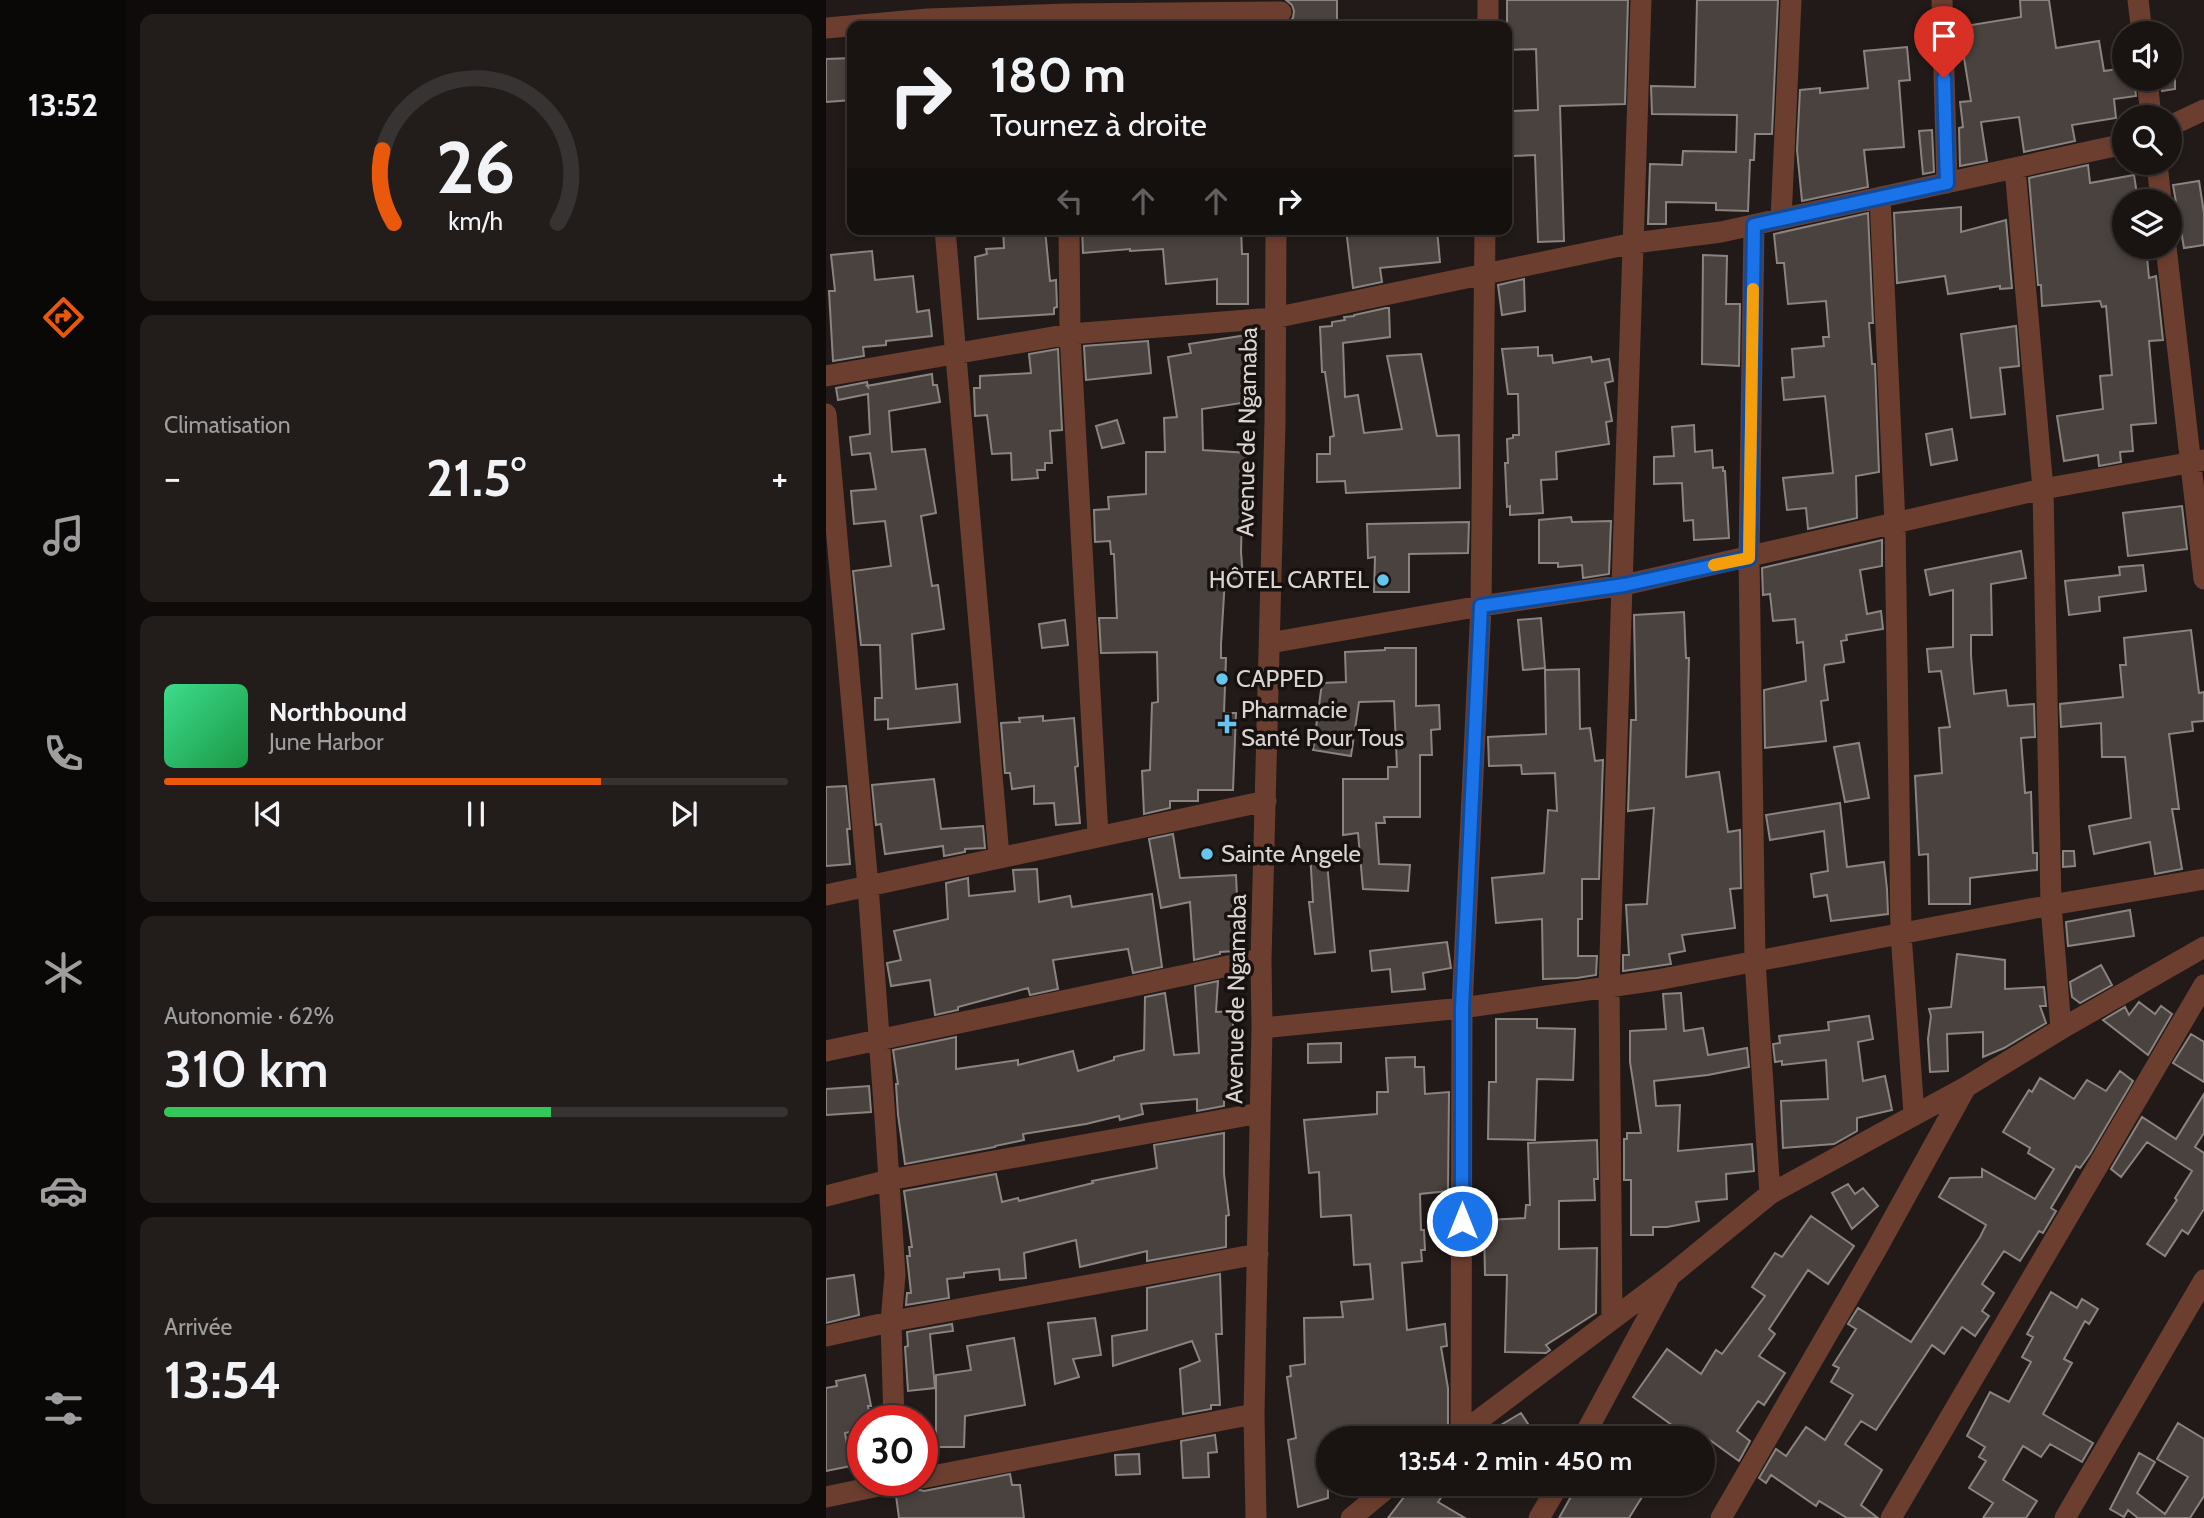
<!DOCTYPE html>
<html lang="fr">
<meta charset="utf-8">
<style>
body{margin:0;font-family:Cabin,sans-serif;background:#221d1b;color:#f1f3f6;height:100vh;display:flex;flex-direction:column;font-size:26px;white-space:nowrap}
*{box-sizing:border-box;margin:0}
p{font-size:23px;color:#9f9e9f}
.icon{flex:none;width:38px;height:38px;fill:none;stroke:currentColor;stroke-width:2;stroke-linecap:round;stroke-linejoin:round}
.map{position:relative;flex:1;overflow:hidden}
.side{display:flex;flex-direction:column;gap:14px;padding:14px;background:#0e0b0a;width:700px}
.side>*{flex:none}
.top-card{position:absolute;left:21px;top:21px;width:665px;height:214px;border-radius:14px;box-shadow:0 4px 10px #0003,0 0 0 2px #373332;background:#191412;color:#f1f3f6;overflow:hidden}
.buttons{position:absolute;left:1286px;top:21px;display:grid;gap:14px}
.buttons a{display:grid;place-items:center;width:70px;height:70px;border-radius:50%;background:#191412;box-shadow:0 4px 10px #0003,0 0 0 2px #373332;font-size:35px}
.speed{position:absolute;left:21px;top:1405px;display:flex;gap:14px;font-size:35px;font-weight:700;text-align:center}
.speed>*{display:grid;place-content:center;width:91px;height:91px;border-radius:50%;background:#191412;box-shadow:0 4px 10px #0003,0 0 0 2px #373332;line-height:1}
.speed .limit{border:10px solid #d22;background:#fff;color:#111}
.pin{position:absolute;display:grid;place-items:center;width:60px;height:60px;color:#fff;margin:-72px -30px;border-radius:50% 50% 50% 0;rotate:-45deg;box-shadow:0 0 7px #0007}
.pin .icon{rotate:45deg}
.me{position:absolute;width:77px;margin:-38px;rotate:0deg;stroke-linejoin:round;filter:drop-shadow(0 0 5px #0008)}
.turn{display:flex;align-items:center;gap:24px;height:147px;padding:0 28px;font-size:32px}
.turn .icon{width:91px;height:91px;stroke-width:2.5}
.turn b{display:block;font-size:49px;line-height:60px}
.lanes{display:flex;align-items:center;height:66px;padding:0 28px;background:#0003;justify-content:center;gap:35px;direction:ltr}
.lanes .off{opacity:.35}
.big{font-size:52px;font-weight:600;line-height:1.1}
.side .widget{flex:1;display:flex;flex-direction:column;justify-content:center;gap:10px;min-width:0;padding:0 24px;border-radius:14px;background:#221d1b}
.side .dial{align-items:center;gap:0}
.dial svg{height:182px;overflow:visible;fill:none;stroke:#373332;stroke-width:7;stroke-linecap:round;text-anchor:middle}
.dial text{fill:#f1f3f6;stroke:none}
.song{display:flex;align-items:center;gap:21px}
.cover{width:84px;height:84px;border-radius:10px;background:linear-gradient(135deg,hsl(150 70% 55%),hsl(140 70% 35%))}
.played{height:7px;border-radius:4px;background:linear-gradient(90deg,#ea580c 70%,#373332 70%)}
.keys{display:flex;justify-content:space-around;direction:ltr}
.heat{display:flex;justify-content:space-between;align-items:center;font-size:38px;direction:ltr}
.charge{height:10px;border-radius:5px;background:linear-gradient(90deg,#34c759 62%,#373332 0)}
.trip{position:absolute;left:490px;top:1426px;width:399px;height:70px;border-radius:35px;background:#191412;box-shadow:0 4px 10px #0003,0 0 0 2px #373332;font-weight:600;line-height:70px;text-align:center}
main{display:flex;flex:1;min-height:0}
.menu{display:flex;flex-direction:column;width:126px;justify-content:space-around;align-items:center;background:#0a0807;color:#9f9e9f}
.menu .icon{width:49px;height:49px}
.menu .selected{color:#ea580c}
.menu b{font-size:32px;color:#f1f3f6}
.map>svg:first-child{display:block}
.building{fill:#49423f;stroke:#8b8380;stroke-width:2}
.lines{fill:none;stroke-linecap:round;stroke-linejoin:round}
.minor{stroke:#6c3e30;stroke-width:21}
.route-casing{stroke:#114b97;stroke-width:18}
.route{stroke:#1a73e8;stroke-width:12}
.slow{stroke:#f59e0b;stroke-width:12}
.poi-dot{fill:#65c5ee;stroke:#17110f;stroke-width:2.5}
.labels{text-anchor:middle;stroke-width:7;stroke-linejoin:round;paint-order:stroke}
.street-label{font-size:24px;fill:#d9d4d2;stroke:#17110f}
.poi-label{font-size:24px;fill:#d9d4d2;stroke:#17110f;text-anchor:start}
</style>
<main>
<nav class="menu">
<b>13:52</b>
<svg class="icon selected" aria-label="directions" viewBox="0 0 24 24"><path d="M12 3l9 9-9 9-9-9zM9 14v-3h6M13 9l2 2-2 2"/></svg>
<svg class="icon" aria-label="music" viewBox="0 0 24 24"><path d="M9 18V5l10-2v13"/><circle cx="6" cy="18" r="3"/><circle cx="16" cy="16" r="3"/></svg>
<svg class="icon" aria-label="phone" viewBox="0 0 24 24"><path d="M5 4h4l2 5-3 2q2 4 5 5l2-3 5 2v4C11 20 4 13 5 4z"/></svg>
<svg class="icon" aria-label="climate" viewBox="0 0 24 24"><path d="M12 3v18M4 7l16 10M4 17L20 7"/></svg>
<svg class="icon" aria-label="car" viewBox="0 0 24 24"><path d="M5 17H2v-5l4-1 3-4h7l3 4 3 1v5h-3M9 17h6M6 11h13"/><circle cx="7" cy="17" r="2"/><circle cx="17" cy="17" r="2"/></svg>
<svg class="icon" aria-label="filters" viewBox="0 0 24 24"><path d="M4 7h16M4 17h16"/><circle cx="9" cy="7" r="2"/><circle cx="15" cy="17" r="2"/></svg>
</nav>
<section class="side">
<div class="widget dial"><svg viewBox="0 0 100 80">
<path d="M14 69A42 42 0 1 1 86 69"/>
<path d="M14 69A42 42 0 0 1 9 37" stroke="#ea580c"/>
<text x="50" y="56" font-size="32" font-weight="700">26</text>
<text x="50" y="72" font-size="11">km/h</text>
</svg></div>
<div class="widget"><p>Climatisation</p>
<div class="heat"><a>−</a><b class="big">21.5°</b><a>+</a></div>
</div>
<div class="widget">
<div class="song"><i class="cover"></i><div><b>Northbound</b><p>June Harbor</p></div></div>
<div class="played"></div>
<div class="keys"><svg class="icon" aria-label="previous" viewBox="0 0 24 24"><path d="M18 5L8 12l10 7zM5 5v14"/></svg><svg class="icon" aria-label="pause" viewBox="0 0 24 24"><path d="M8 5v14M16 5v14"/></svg><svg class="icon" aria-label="next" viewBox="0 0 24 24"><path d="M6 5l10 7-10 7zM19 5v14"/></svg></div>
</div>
<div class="widget"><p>Autonomie · 62%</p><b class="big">310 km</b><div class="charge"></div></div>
<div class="widget"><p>Arrivée</p><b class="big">13:54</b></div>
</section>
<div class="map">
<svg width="1378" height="1518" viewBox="0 0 1378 1518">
<rect width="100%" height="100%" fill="#211a18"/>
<path class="building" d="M460,0H511V26H432L462,23L467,18L468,11L466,5Z
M681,0H802L799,104L734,106L738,241L712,242L709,155L686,156L685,111L712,110L710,49L681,50Z
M871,0H952L946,134H929L928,160H924L922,211L890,210V203L840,202V224H822L824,164L856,165L857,151L910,152L911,115L826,114L825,86L869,87Z
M1194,0H1223L1230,48L1273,41L1278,71L1298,68V79H1308L1310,96L1288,99L1290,118L1246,125L1249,141L1198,152L1193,117L1155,122L1161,161L1134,166L1133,128L1137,127L1134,102L1145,101L1133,27L1195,17Z
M1081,47L1084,80L1073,81L1078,147L1038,150L1042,187L976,201L971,150L974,90L994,88V93L1042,88L1038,51Z
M26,58V100L0,102V59Z
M1334,79H1349V89L1336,91Z
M1106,130L1108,172L1097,174L1093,131Z
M1262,165L1264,183L1308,175L1312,201H1298V247H1320L1323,278L1330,276L1337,340L1323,341L1330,423L1305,425L1307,451L1294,452L1295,462L1273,466L1272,455L1238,461L1231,416L1277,409L1274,376L1286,375L1280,306L1276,307L1274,301L1216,306L1215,285H1212L1203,178Z
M1373,181L1378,213V245L1358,248L1347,185Z
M1135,207V232L1180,220L1186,288L1174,289V286L1122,294L1119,276L1071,283L1068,213Z
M1042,213L1047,323H1043L1046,364H1049L1053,472L1030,476L1031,518L982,529L980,508L961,510L957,478L1007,473L999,396L958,400L956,378L968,377L966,349L998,346L997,337H1003L1000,301L962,304L958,263H951L948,234Z
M177,229H219L224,281L230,280L231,307L228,308V314L152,319L149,257L161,254L160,249L178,248Z
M256,229H415L416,254H422V304H391V279L340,284L337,249L304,251V249L257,253Z
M520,229H611L614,262L554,268L556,282L527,288Z
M46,251L49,280L87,276L91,312L103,310L106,336L60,341V345L37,347L38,356L7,361L3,291H9L5,255Z
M877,255L901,256L900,304H914L913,366L876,364Z
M698,279L699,311L676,315L672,285Z
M560,308H563L564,337L517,343L519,397L532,395L538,433L576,429L561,356L595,354L611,436L633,435L634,488L520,493L519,481L491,482V454H504V437L508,436L499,372H496L494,327L506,326V322L519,320L518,317L528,316V315Z
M1190,326L1193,366L1174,368L1179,414L1145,418L1135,334Z
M421,335L425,362L421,363L423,371L418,372L422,402L376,409L377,450L422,453L421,473L417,472L415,552L417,578L399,579L395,644V658H400L398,713H410L407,790H372V801H344V808L318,814L316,771L324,770L326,703L332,702L331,652L275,653L273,618H291L288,554H285L284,541L269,542L268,510L283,509L282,497L320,494V452H339L338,418L351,417L342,357L365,353L363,344Z
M322,341L325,373L260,380L258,346Z
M712,347V356L726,355L727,363L765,357L766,362L783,359L787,381L779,383L786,421L780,422L783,444L730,452L731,479L715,480L717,513L684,515V506L681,507L679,463H682L681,439L687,438V435H693L692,394H682L676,349Z
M232,349L236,430L224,431L226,463H219V470H211L212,478L186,480L185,453L166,454L161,415L149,416L148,388H154V376L205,373L203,354Z
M106,374L107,385H111L114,402L63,411L66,452L99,449L110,513L95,516L106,586L112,585L118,629L86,634L90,689L131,684L134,722L62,729V719L49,720V698H56L54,645H35L27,571L65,566L59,521L28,524L25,491L50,489L44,453L26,455L24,437L44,434L42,394L12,400L10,388L41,382L42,387L41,386Z
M291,420L298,443L276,448L270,426Z
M868,425L869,452L886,450L887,468L897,467V471H899L903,538L868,540L867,520L858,521L856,483L828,484V457L848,456L846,427Z
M1126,429L1131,460L1105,465L1100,434Z
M1356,506L1361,549L1302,556L1297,513Z
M745,517L746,522L785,521L783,574L757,578L756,565L732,567V563H713V520Z
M643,522L642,553L583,554V592H548L549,557L542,558L541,524Z
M1056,540V566L1034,570L1041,614L1055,611L1057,629L1020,635L1021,640L1015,641L1018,662L999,665L998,668L1002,700L995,701L1000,741L939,748L938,690L980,681L977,642L971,643L969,619L947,621L944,594L937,595L936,568Z
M1195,551L1200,578L1165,584L1166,635H1145V655L1148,694L1180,690L1182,706L1208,704L1209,737L1195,738L1199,793L1205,792L1207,853H1211V870L1144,878V904H1103L1102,854L1093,855L1089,776L1116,773L1113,728L1124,727L1115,671L1103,672L1101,649L1127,647V590L1104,595L1099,570Z
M1317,565L1320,591L1273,597L1274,611L1243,615L1239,581L1294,575L1293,567Z
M858,612L860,658H863L860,777L893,772L902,832L914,830L915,888L904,889L909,928L856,935L859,951L843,954L845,964L797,971V955H803L800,905L821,904L828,808L802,811L805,720H810L808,615Z
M715,618L719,668L697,670L692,620Z
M239,620L242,645L216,648L213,624Z
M1365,630L1373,693L1378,692V721L1366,722L1367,731L1343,734L1353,809H1346L1356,869L1329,874L1324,842L1268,854L1263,826L1305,818L1299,757H1276L1275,723L1235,727L1234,704L1297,697L1294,665H1300L1298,638Z
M559,648H590V706L613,705L614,729L605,730L606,755H594V817H558L559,823H550L553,864L584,865L582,891L537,889L532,833L517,835V779H562V767H571L568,701L533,702L525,756L487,750L496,683L520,682L519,652L559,650Z
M753,669L754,729L764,728L769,761L777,760L773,879H756V919H752V956H771L770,975L751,978L717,979L716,919L670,923L666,878L718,873L722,810L731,811L729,773L696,774L695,765L663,766L662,737L720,734L719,670Z
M217,716V721L248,718L252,766L249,767L254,823L230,825L228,803L208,804V786L186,789L184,773H179L175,723L194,722L193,718Z
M1033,743L1043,798L1019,802L1008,747Z
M108,779L115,829L157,826L159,848L139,849V852L118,856L117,846L59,854L55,824L50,825L46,785Z
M20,786L24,829H21L24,864L0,866V787Z
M1014,803L1021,867L1058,862L1061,889L1062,914L1005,921L1001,895L988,897L985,874L1002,871L998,831L944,840L940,815Z
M347,834L354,878L410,875L411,896L406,897L409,951L394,952V954L368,960L364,902L335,908L323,839Z
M500,851L509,952L489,954L483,902H487L484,852Z
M1237,851H1248L1249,866L1237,867Z
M211,869L213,902L244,896L246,907L326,894L336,967L307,973L302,949L227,960L232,989L204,995L202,988L132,1007V1010L109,1015L104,980L65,986L61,963L75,960L68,931L122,919L120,883L142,878L143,896L189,891L187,870Z
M1304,910L1308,936L1242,946L1240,922Z
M621,942L625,968L597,973L599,989L566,992L564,969L546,971L544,951Z
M1131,954L1179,960V989L1218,987L1220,1006H1214L1220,1023L1178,1048L1157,1057V1032L1121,1034L1122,1071L1104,1072L1102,1039L1105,1016L1103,1009L1125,1007Z
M1275,965L1286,985L1254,1003L1246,997L1244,982Z
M392,981L390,1012L407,1011V1041L405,1042L404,1100H398V1106L371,1111V1099L315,1104L317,1114L294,1120L293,1116L260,1124L197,1134L198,1140L169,1146V1147L79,1164L72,1115L70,1084H72L67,1050L130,1037V1069L192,1060V1065L247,1051L252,1071L288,1060V1057L318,1050L319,997L339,993L348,1055L373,1053L369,986Z
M855,993L858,1031L877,1028L882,1055L921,1048L923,1067L882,1075L828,1081L830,1106L854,1105L852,1151L926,1144L928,1171L900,1174L901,1199L870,1202L873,1221L841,1227H827V1235H805V1180H798V1139H801V1133H815L804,1062V1031L840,1029L837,994Z
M1313,1002L1329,1014L1335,1006L1346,1014L1322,1055L1277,1020L1299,1007L1303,1015Z
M1043,1016L1047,1039L1032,1042L1037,1081L1059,1076L1066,1110L1031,1118V1131L1008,1144L957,1148L955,1101L1002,1099L1000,1060L956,1065V1061L949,1062L947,1044L954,1043L953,1036L1003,1030L1002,1022Z
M670,1019H711V1028L749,1029L747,1080L711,1079L709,1140L662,1139L663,1082H670Z
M1365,1034L1378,1042V1082L1347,1063Z
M515,1043V1062L482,1063V1044Z
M589,1057V1067H598L599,1094L623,1092L622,1191L594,1194L595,1230H598L599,1250H595L596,1261L576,1263L581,1330L619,1324L621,1346L615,1347L622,1388V1427L617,1434L598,1438H584L582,1429L539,1438H502V1498L472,1507L462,1440L470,1438L461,1377L465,1376L464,1366L479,1364L478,1318L517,1317L515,1302L547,1299L544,1264L528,1265L525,1215L495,1217L493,1172L483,1173L478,1120L551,1114V1092H562L560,1058Z
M1294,1071L1307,1081L1264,1154L1254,1168L1250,1166L1225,1208L1230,1211L1217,1233L1213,1231L1194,1261L1178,1251L1156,1284L1168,1293L1156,1311L1163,1316L1149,1336L1136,1327L1118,1354L1106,1345L1050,1430L1035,1421L1019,1444L1056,1470L1035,1505L1052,1518H1021L993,1501L990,1506L945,1475L940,1483L933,1478L950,1449L960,1456L980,1427L999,1440L1027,1395L1005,1382L1013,1368L1007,1365L1030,1329L1022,1324L1032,1308L1085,1342L1154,1237L1160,1225L1113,1197L1124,1178L1156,1177V1169L1209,1199L1228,1169L1202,1153L1204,1148L1177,1132L1203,1090L1206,1092L1214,1078L1248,1099L1261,1080L1280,1091Z
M43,1086L45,1112L0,1115V1089Z
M1378,1094V1133L1369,1147L1378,1153V1209L1362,1234L1356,1230L1339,1256L1321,1244L1351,1200L1349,1198L1366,1171L1321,1142L1295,1177L1285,1169L1316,1117L1350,1139Z
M398,1133V1174L403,1215L400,1216V1247L321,1261V1251L254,1267L250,1240L198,1253L200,1278L174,1280L173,1269L138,1273V1277L121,1279L123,1298L80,1305L81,1293H85L81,1256H84L83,1247H86L78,1191L170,1174L176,1202L192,1198L193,1201L267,1183L266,1181L331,1168L328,1145Z
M771,1140L772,1179H768L769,1200L733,1201V1249L771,1248L770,1313L720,1345L724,1350L720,1353L679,1352L681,1275H659L658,1229H661V1220L699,1218L700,1205H704L702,1143Z
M1022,1184L1029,1194L1037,1188L1052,1206L1026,1229L1006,1193Z
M985,1216L1028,1246L1002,1284L982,1270L943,1329L949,1334L933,1356L959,1373L938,1405L932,1401L911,1431L924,1441L913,1461L881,1438H864L807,1397L841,1349L875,1374L890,1350L896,1354L939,1296L926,1287L949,1253L956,1257Z
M394,1274L396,1334H390L394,1405H385V1409L357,1414L354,1369L374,1361L366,1341L287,1366L286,1336L321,1330V1288Z
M28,1275L33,1315L0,1323V1279Z
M1225,1292L1251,1308L1256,1299L1272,1309L1263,1324L1259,1321L1238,1359L1246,1363L1217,1414L1267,1443L1256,1462L1224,1444L1215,1457L1197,1446L1177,1480L1211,1501L1200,1518H1157L1167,1503L1143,1488L1160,1461L1153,1457L1159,1447L1141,1436L1164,1392L1183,1402L1205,1362L1196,1357L1207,1337L1201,1334Z
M269,1318L275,1355L247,1359L253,1377L229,1384L222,1323Z
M126,1324L127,1331L104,1334L109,1388L82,1391L79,1347L82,1346L81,1332Z
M188,1338L199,1405L139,1416L138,1447H110V1375L145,1370L141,1346Z
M39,1375L45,1406H42L45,1421H37V1429L19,1433L25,1466L0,1471V1388L11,1386L10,1381Z
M695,1413L711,1438H653Z
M1352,1423L1378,1439V1496L1364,1518H1312L1302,1510L1298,1517L1284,1509L1313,1453L1329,1462L1311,1493L1339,1514L1362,1477L1331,1459Z
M389,1435L391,1452L382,1453L383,1477L357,1478L355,1441Z
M313,1454L314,1474L290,1475L289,1455Z
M184,1474L186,1485H194L198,1518H73L70,1496L90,1489L98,1491Z
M588,1484H625L612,1502L639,1518H562Z
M752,1484H824L803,1518H733Z"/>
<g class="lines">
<path class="minor" d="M1116,0L1121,183
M1312,0L1316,33
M662,26V0
M0,28L102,19L241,14L455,12
M1321,79L1325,117
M1344,126L1378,110
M1331,163L1335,201
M1189,168L1217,489L1225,905L1235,1029
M1054,197L1069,524L1075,934L1088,1114
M955,219L965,0
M928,225L923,558L929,961L944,1194
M119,229L173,856
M243,229L244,334L272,835
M1340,247L1378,579
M0,376L244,334L448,318L808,243L895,232L1298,144
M0,414L42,886L59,1118L69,1275L65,1322L68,1421
M444,643L655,606L798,585L1217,489L1378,460
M0,895L440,801
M436,1028L636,1008L831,980L1225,905L1378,879
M0,1051L435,959
M0,1196L63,1180L434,1113
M786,1319L783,987L815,0
M0,1336L73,1320L432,1254
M635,1434L636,1008L655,606L659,229
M629,1438L845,1275L944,1194L1140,1087L1235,1029L1378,947
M757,1438L842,1280
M96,1478L428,1414
M0,1497L81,1480
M430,1518L428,1414L436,1028L435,959L449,422L450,229
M525,1518L566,1484
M713,1518L733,1484
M895,1518L1050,1250L1140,1087
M1065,1518L1378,985
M1239,1518L1378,1280"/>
</g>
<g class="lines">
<defs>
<path id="route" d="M636,1221V1008L655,606L798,585L923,558L928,225L1121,183L1118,78"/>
</defs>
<use href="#route" class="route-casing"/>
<use href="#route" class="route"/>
<path class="slow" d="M888,565L923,558L927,289"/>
</g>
<g class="poi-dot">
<circle cx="557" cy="580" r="7"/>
<circle cx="396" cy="679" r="7"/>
<path d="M397.5 713.5h7v7h7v7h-7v7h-7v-7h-7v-7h7z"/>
<circle cx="381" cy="854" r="7"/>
</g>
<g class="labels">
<g class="street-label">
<text transform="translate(421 432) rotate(-89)" y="8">Avenue de Ngamaba</text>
<text transform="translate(410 999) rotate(-89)" y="8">Avenue de Ngamaba</text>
</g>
<g class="poi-label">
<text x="543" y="588" text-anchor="end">HÔTEL CARTEL</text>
<text x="410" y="687">CAPPED</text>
<text x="415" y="718">Pharmacie<tspan x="415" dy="28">Santé Pour Tous</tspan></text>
<text x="395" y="862">Sainte Angele</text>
</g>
</g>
</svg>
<div class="buttons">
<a><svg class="icon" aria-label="sound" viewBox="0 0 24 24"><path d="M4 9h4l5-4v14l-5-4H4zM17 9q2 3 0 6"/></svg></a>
<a><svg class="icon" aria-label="search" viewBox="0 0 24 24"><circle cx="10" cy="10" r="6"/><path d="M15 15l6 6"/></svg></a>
<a><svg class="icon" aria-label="layers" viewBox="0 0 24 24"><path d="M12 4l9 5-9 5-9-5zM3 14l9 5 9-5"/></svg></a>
</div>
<div class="speed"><div class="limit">30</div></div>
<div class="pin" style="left:1118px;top:78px;background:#d93025"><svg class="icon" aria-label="arrive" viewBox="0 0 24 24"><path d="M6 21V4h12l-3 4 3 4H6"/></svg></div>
<svg class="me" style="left:636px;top:1221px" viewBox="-20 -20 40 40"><circle r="17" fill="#1a73e8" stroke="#fff" stroke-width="3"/><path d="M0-11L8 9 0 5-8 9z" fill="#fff"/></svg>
<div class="trip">13:54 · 2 min · 450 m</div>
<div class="top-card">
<div class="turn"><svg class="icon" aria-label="right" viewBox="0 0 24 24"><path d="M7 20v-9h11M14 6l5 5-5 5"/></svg><div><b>180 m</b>Tournez à droite</div></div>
<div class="lanes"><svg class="icon off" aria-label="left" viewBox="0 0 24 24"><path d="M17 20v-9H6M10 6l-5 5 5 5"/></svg><svg class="icon off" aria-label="ahead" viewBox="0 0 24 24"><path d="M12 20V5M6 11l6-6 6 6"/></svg><svg class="icon off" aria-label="ahead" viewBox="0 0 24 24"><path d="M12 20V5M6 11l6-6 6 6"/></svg><svg class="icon" aria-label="right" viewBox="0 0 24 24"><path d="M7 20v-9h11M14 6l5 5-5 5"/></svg></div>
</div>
</div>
</main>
